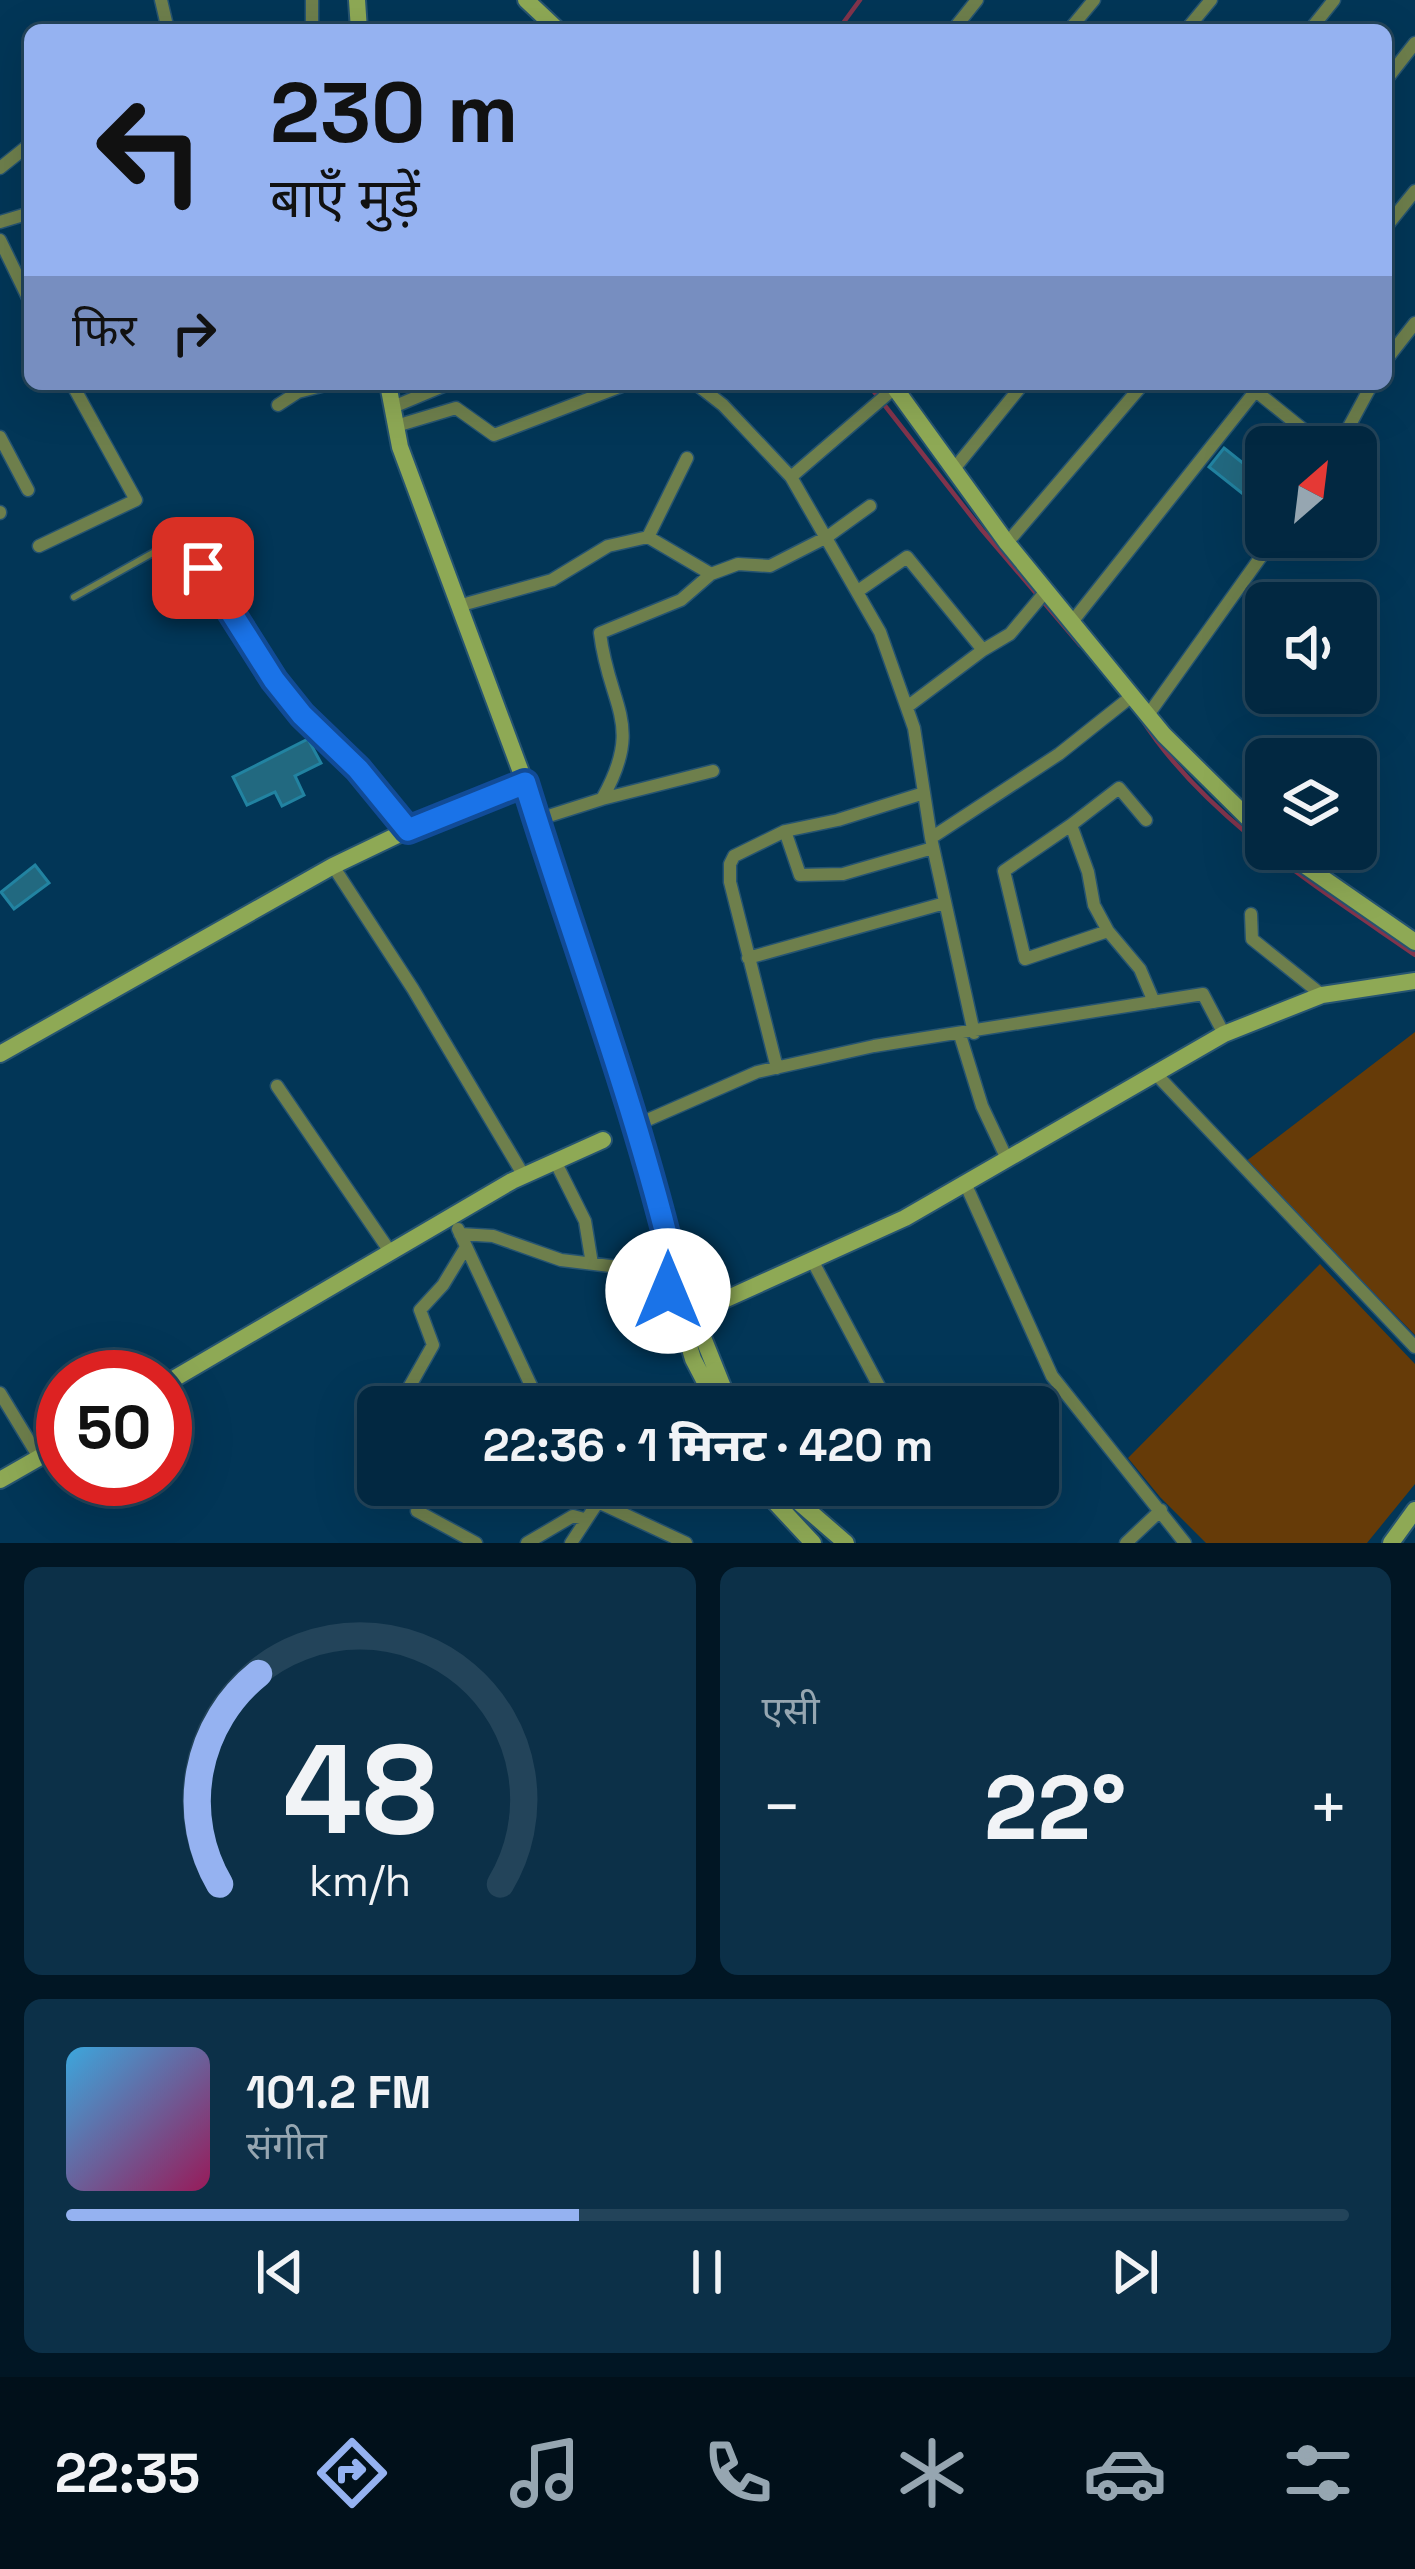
<!DOCTYPE html>
<html lang="hi">
<meta charset="utf-8">
<style>
body{margin:0;font-family:"Space Grotesk","Noto Sans Devanagari",sans-serif;background:#0c3048;color:#f1f3f6;height:100vh;display:flex;flex-direction:column;font-size:45px;white-space:nowrap}
*{box-sizing:border-box;margin:0}
p{font-size:39px;color:#96a6b1}
.icon{flex:none;width:66px;height:66px;fill:none;stroke:currentColor;stroke-width:2;stroke-linecap:round;stroke-linejoin:round}
.map{position:relative;height:1543px;overflow:hidden}
.sheet{display:flex;flex-direction:column;gap:24px;padding:24px;background:#011624;flex:1}
.sheet>*{flex:none}
.hud{position:absolute;left:24px;top:24px;width:1368px;height:366px;border-radius:18px;box-shadow:0 12px 48px #0002,0 0 0 3px #23445a;background:#95b2f1;color:#111;overflow:hidden}
.needle{width:78px;rotate:28deg}
.fabs{position:absolute;left:1245px;top:426px;display:grid;gap:24px}
.fabs a{display:grid;place-items:center;width:132px;height:132px;border-radius:18px;background:#022841;box-shadow:0 12px 48px #0002,0 0 0 3px #23445a;font-size:60px}
.speed{position:absolute;left:36px;top:1350px;display:flex;gap:24px;font-size:60px;font-weight:700;text-align:center}
.speed>*{display:grid;place-content:center;width:156px;height:156px;border-radius:50%;background:#022841;box-shadow:0 12px 48px #0002,0 0 0 3px #23445a;line-height:1}
.speed .limit{border:18px solid #d22;background:#fff;color:#111}
.pin{position:absolute;display:grid;place-items:center;width:102px;height:102px;color:#fff;margin:-51px;border-radius:24px;box-shadow:0 6px 18px #0006}
.me{position:absolute;width:132px;margin:-66px;rotate:0deg;stroke-linejoin:round;filter:drop-shadow(0 0 9px #0008)}
.turn{display:flex;align-items:center;gap:42px;height:252px;padding:0 48px;font-size:54px}
.turn .icon{width:156px;height:156px;stroke-width:2.5}
.turn b{display:block;font-size:84px;line-height:102px}
.then{display:flex;align-items:center;height:114px;padding:0 48px;background:#0003;gap:24px;font-size:45px}
.big{font-size:90px;font-weight:800;line-height:1.1}
.sheet .widget{flex:1;display:flex;flex-direction:column;justify-content:center;gap:18px;min-width:0;padding:0 42px;border-radius:18px;background:#0c3048}
.sheet .dial{align-items:center;gap:0}
.dial svg{height:312px;overflow:visible;fill:none;stroke:#23445a;stroke-width:7;stroke-linecap:round;text-anchor:middle}
.dial text{fill:#f1f3f6;stroke:none}
.song{display:flex;align-items:center;gap:36px}
.cover{width:144px;height:144px;border-radius:18px;background:linear-gradient(135deg,hsl(200 70% 55%),hsl(330 70% 35%))}
.played{height:12px;border-radius:6px;background:linear-gradient(90deg,#95b2f1 40%,#23445a 40%)}
.keys{display:flex;justify-content:space-around;direction:ltr}
.heat{display:flex;justify-content:space-between;align-items:center;font-size:66px;direction:ltr}
.sheet .tiles{flex:1;display:grid;gap:24px;grid-template-columns:1fr 1fr}
.widget:last-child{grid-column:span 2}
.trip{position:absolute;left:357px;top:1386px;width:702px;height:120px;border-radius:18px;background:#022841;box-shadow:0 12px 48px #0002,0 0 0 3px #23445a;font-weight:800;line-height:120px;text-align:center}
.tabs{display:flex;height:192px;justify-content:space-around;align-items:center;background:#01101a;color:#96a6b1}
.tabs .icon{width:84px;height:84px}
.tabs .selected{color:#95b2f1}
.tabs b{font-size:54px;color:#f1f3f6}
.map>svg:first-child{display:block}
.green{fill:#663b08}
.lines{fill:none;stroke-linecap:round;stroke-linejoin:round}
.stream{stroke:#81344c;stroke-width:4.5}
.building{fill:#226980;stroke:#2283a1;stroke-width:3}
.lane-casing{stroke:#265471;stroke-width:9}
.street-casing{stroke:#265471;stroke-width:15}
.secondary-casing{stroke:#265471;stroke-width:20}
.lane{stroke:#6e7f4c;stroke-width:6}
.street{stroke:#6e7f4c;stroke-width:12}
.secondary{stroke:#8ea955;stroke-width:16}
.route-casing{stroke:#114b97;stroke-width:30}
.route{stroke:#1a73e8;stroke-width:21}
</style>
<div class="map">
<svg width="1415" height="1543" viewBox="0 0 1415 1543">
<rect width="100%" height="100%" fill="#023657"/>
<path class="green" d="M1415,1032V1335L1245,1162Z
M1320,1264L1415,1364V1484L1367,1543H1206L1160,1497L1128,1458Z"/>
<g class="lines">
<path class="stream" d="M838,30L860,0
M868,384L982,530L1080,645
M1141,718C1204,817 1320,889 1415,955"/>
</g>
<path class="building" d="M1224,448L1258,475L1243,494L1209,467Z
M308,739L321,763L295,776L304,795L282,806L275,792L247,805L233,777Z
M35,865L49,883L14,909L1,892Z"/>
<g class="lines">
<defs>
<path id="lane" d="M74,597L167,545L191,551L275,680L302,715L358,768L406,827"/>
<path id="street" d="M161,0L168,30
M312,0V30
M953,30L977,0
M1069,30L1094,0
M1186,30L1211,0
M1310,30L1334,0
M1386,80L1415,43
M0,168L30,144
M0,222L30,213
M1386,227L1415,191
M0,240L30,302
M1386,360L1415,323
M696,384L723,405L791,477L898,385
M1247,384L1325,447
M278,405L298,392L329,384
M393,407L448,384
M396,426L456,408L494,435L627,384
M0,437L28,490
M1338,447L1372,384
M954,469L1023,384
M791,477L880,632L914,728L931,838L974,1033
M0,512V513
M648,537L687,458
M1007,543L1143,384
M39,546L136,500L72,384
M858,591L907,557L983,650L907,707
M458,606L552,580L608,546L648,537L711,574L738,564L770,566L827,537L870,506
M1072,622L1261,384
M983,650L1010,634L1046,591
M1148,715L1275,537
M602,799L713,771
M536,820L602,799C645,723 609,708 600,633L681,600L711,574
M1071,825L1119,788L1146,820
M785,831L800,875L843,874L933,848
M931,838L1059,754L1132,696
M333,866L413,989L524,1176
M1251,914L1252,939L1322,995
M1108,931L1025,959L1004,871L1071,825L1088,872L1094,905L1108,931L1140,969L1154,1002
M748,958L945,903
M960,1035L982,1106L1007,1159
M777,1068L730,882V864L734,856L785,831L838,820L924,793
M1155,1073L1415,1347
M277,1086L391,1253
M636,1125L757,1072L874,1046L1203,994L1224,1034
M555,1161L585,1221L592,1264
M965,1183L1052,1376L1185,1543
M458,1229L541,1407
M460,1234L493,1236L561,1260L676,1274
M812,1260L890,1407
M0,1393L40,1459
M398,1407L433,1345L420,1310L443,1285L466,1247
M587,1485L598,1502L686,1543
M417,1511L476,1543
M527,1543L573,1516L584,1519
M571,1543L598,1502
M1126,1543L1161,1510"/>
<path id="secondary" d="M357,0L359,30
M526,0L558,30
M388,384L400,447L525,783L574,944L630,1102L677,1279
M892,384L1007,543L1164,735L1266,836
M1281,849L1415,942
M0,1054L333,866L408,830L525,783
M688,1290L724,1300L905,1218L1224,1034L1322,995L1415,981
M686,1295L731,1407
M675,1299L693,1359L718,1407
M165,1384L512,1181L603,1140
M0,1480L63,1444
M759,1485L813,1543
M779,1485L846,1543
M1391,1543L1415,1510"/>
</defs>
<use href="#lane" class="lane-casing"/>
<use href="#street" class="street-casing"/>
<use href="#secondary" class="secondary-casing"/>
<use href="#lane" class="lane"/>
<use href="#street" class="street"/>
<use href="#secondary" class="secondary"/>
</g>
<g class="lines">
<defs>
<path id="route" d="M203,568L274,680L302,715L358,769L408,830L525,783C576,948 638,1111 677,1279L671,1282L668,1291"/>
</defs>
<use href="#route" class="route-casing"/>
<use href="#route" class="route"/>
</g>
</svg>
<div class="fabs">
<a><svg class="needle" viewBox="-14 -14 28 28"><path d="M0-13l5 13h-10z" fill="#e53935"/><path d="M0 13l5-13h-10z" fill="#96a6b1"/></svg></a>
<a><svg class="icon" aria-label="sound" viewBox="0 0 24 24"><path d="M4 9h4l5-4v14l-5-4H4zM17 9q2 3 0 6"/></svg></a>
<a><svg class="icon" aria-label="layers" viewBox="0 0 24 24"><path d="M12 4l9 5-9 5-9-5zM3 14l9 5 9-5"/></svg></a>
</div>
<div class="speed"><div class="limit">50</div></div>
<div class="pin" style="left:203px;top:568px;background:#d93025"><svg class="icon" aria-label="arrive" viewBox="0 0 24 24"><path d="M6 21V4h12l-3 4 3 4H6"/></svg></div>
<svg class="me" style="left:668px;top:1291px" viewBox="-20 -20 40 40"><circle r="19" fill="#fff"/><path d="M0-13L10 11 0 6-10 11z" fill="#1a73e8"/></svg>
<div class="trip">22:36 · 1 मिनट · 420 m</div>
<div class="hud">
<div class="turn"><svg class="icon" aria-label="left" viewBox="0 0 24 24"><path d="M17 20v-9H6M10 6l-5 5 5 5"/></svg><div><b>230 m</b>बाएँ मुड़ें</div></div>
<div class="then">फिर<svg class="icon" aria-label="right" viewBox="0 0 24 24"><path d="M7 20v-9h11M14 6l5 5-5 5"/></svg></div>
</div>
</div>
<section class="sheet">
<div class="tiles">
<div class="widget dial"><svg viewBox="0 0 100 80">
<path d="M14 69A42 42 0 1 1 86 69"/>
<path d="M14 69A42 42 0 0 1 24 15" stroke="#95b2f1"/>
<text x="50" y="56" font-size="32" font-weight="700">48</text>
<text x="50" y="72" font-size="11">km/h</text>
</svg></div>
<div class="widget"><p>एसी</p>
<div class="heat"><a>−</a><b class="big">22°</b><a>+</a></div>
</div>
<div class="widget">
<div class="song"><i class="cover"></i><div><b>101.2 FM</b><p>संगीत</p></div></div>
<div class="played"></div>
<div class="keys"><svg class="icon" aria-label="previous" viewBox="0 0 24 24"><path d="M18 5L8 12l10 7zM5 5v14"/></svg><svg class="icon" aria-label="pause" viewBox="0 0 24 24"><path d="M8 5v14M16 5v14"/></svg><svg class="icon" aria-label="next" viewBox="0 0 24 24"><path d="M6 5l10 7-10 7zM19 5v14"/></svg></div>
</div>
</div>
</section>
<nav class="tabs">
<b>22:35</b>
<svg class="icon selected" aria-label="directions" viewBox="0 0 24 24"><path d="M12 3l9 9-9 9-9-9zM9 14v-3h6M13 9l2 2-2 2"/></svg>
<svg class="icon" aria-label="music" viewBox="0 0 24 24"><path d="M9 18V5l10-2v13"/><circle cx="6" cy="18" r="3"/><circle cx="16" cy="16" r="3"/></svg>
<svg class="icon" aria-label="phone" viewBox="0 0 24 24"><path d="M5 4h4l2 5-3 2q2 4 5 5l2-3 5 2v4C11 20 4 13 5 4z"/></svg>
<svg class="icon" aria-label="climate" viewBox="0 0 24 24"><path d="M12 3v18M4 7l16 10M4 17L20 7"/></svg>
<svg class="icon" aria-label="car" viewBox="0 0 24 24"><path d="M5 17H2v-5l4-1 3-4h7l3 4 3 1v5h-3M9 17h6M6 11h13"/><circle cx="7" cy="17" r="2"/><circle cx="17" cy="17" r="2"/></svg>
<svg class="icon" aria-label="filters" viewBox="0 0 24 24"><path d="M4 7h16M4 17h16"/><circle cx="9" cy="7" r="2"/><circle cx="15" cy="17" r="2"/></svg>
</nav>
